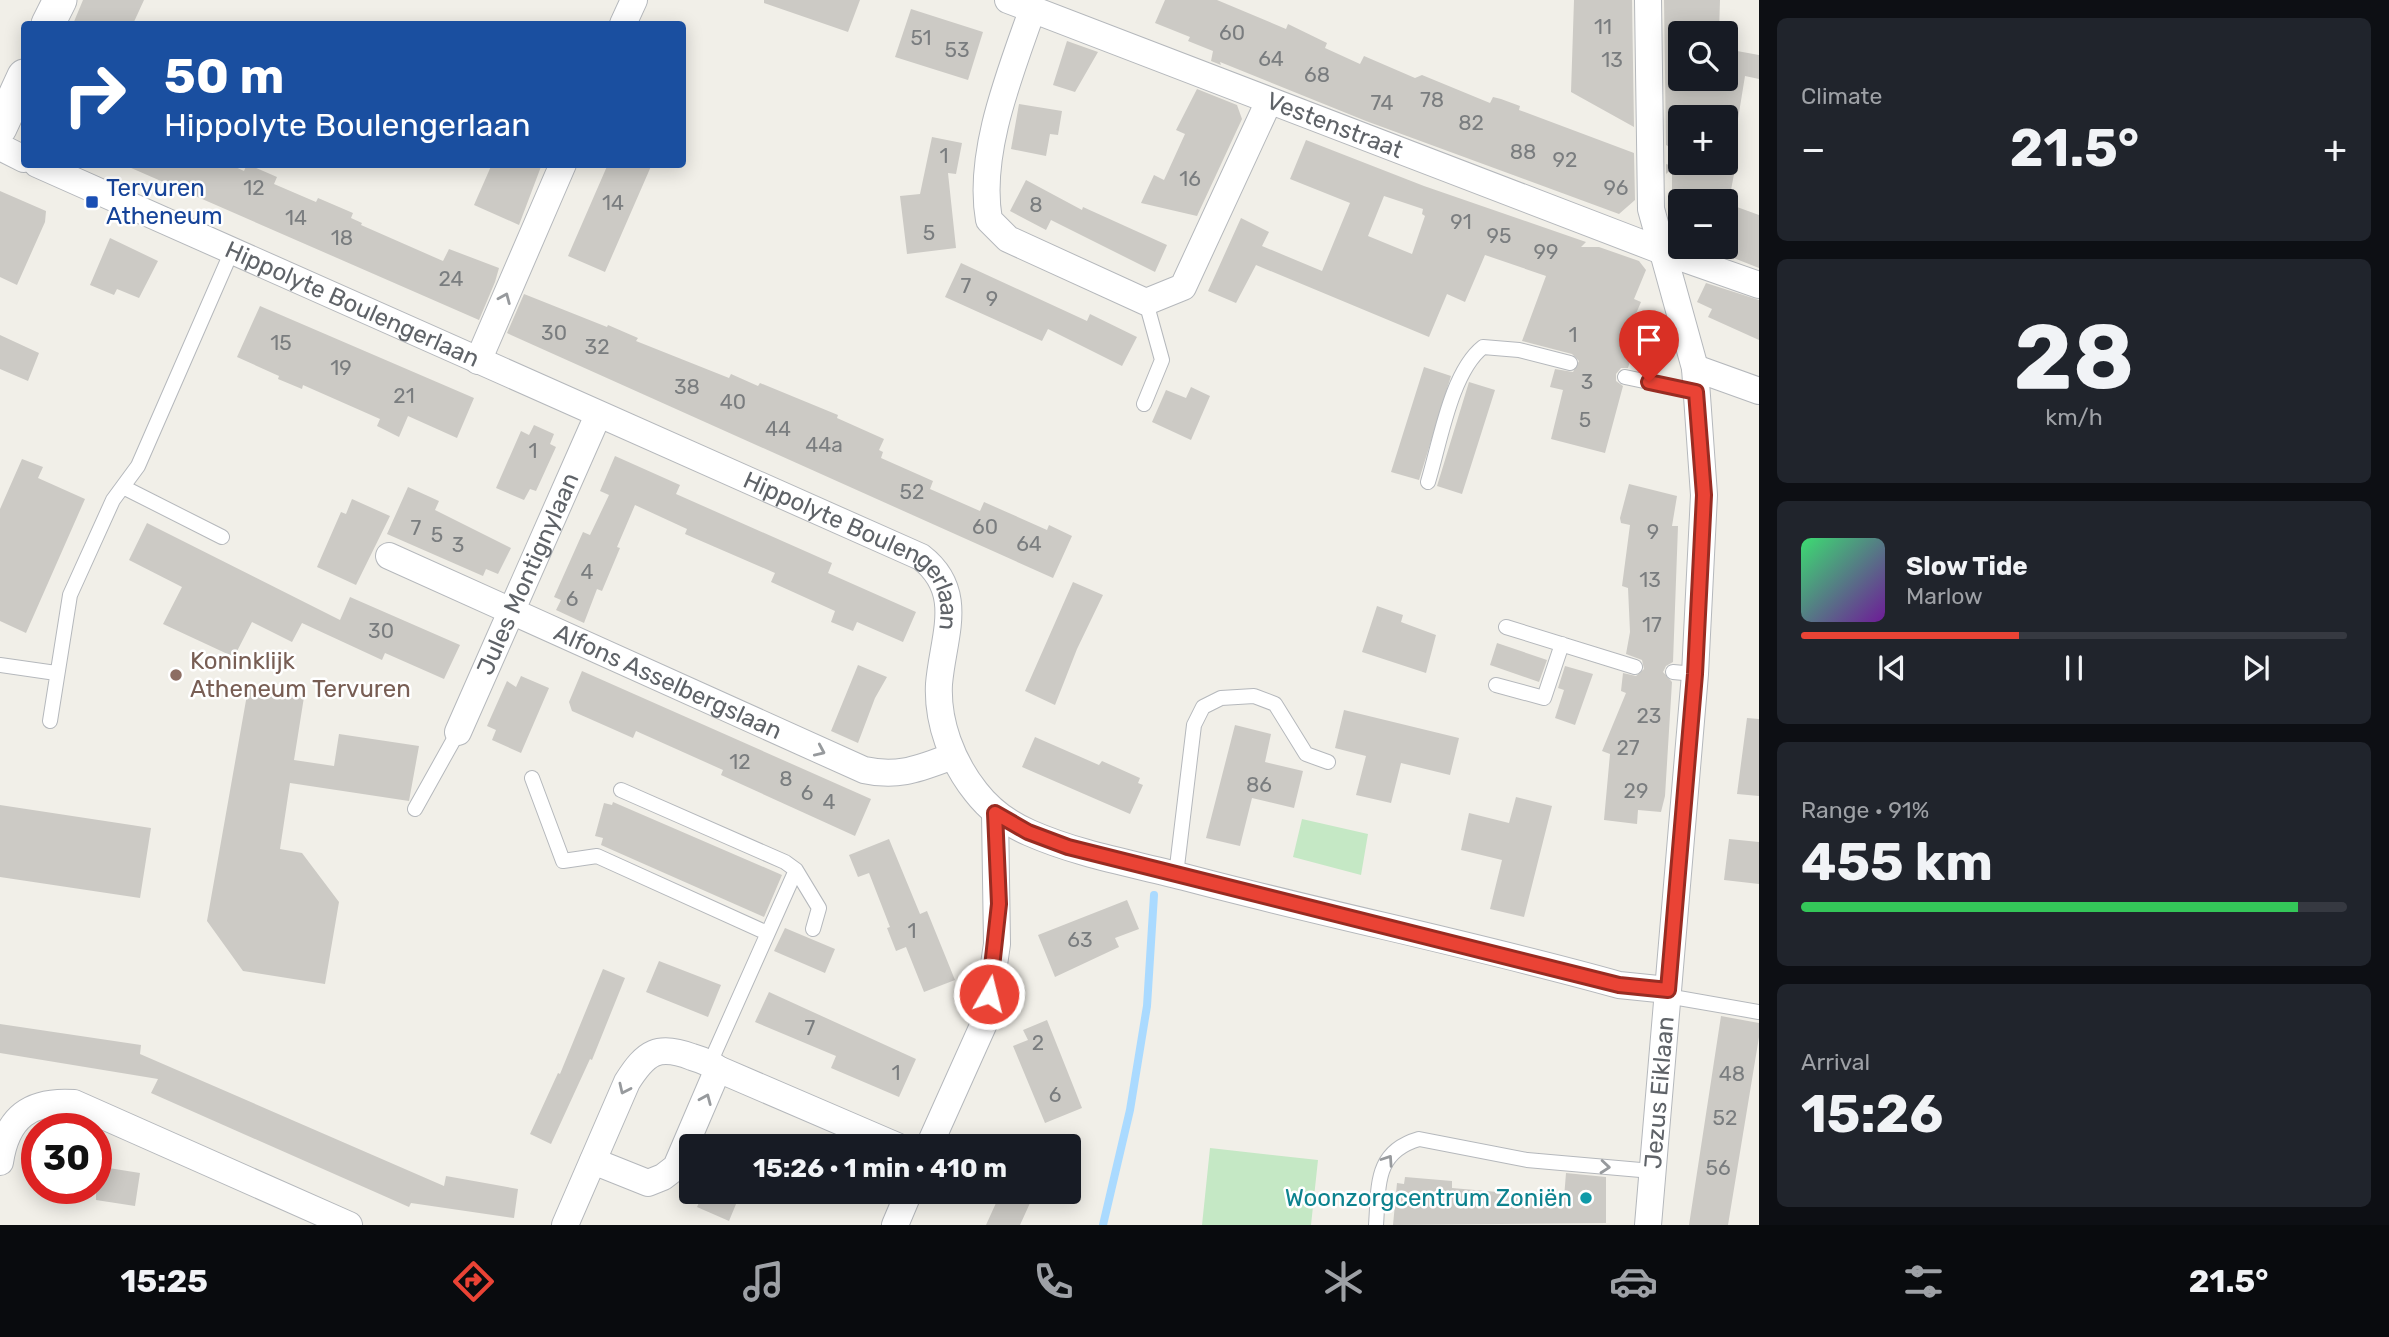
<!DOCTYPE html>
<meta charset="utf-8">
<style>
body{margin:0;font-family:Rubik,sans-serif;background:#20242c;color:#f1f3f6;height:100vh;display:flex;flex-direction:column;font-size:26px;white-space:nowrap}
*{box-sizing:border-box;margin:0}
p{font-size:23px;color:#9ea1a6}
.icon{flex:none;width:38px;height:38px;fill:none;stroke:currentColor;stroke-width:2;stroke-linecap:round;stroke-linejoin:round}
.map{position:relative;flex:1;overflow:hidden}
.panel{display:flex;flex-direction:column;gap:18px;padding:18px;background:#0d0f14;width:630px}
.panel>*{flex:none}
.hud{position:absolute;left:21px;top:21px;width:665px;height:147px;border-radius:7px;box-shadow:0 4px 18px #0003;background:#1a4fa0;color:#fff;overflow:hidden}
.controls{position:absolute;left:1668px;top:21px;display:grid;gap:14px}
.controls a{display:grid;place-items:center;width:70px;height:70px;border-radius:7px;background:#171b24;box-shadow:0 4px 18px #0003;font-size:35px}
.speed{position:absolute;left:21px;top:1113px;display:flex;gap:14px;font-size:35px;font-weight:700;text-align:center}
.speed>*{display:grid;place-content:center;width:91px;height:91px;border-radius:50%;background:#171b24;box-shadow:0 4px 18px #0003;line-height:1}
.speed .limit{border:10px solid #d22;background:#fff;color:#111}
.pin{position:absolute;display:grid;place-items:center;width:60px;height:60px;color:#fff;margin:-72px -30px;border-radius:50% 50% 50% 0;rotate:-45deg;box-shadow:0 0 7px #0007}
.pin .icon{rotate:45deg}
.me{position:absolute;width:77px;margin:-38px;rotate:8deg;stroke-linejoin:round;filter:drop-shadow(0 0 5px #0008)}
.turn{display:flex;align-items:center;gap:24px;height:147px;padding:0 28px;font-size:32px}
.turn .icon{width:91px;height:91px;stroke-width:2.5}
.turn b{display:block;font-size:49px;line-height:60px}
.big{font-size:52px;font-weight:700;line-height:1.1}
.panel .tile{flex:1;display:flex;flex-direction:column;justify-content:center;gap:10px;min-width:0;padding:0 24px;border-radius:10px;background:#20242c}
.panel .dial{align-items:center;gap:0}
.dial b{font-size:91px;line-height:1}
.song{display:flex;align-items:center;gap:21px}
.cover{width:84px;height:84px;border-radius:10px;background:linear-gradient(135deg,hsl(140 70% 55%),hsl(280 70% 35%))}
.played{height:7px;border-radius:4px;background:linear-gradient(90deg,#ea4335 40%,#363941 40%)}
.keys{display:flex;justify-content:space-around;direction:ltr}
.heat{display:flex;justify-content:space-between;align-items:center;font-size:38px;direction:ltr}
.charge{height:10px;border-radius:5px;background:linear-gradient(90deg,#34c759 91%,#363941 0)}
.trip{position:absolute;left:679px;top:1134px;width:402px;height:70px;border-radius:7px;background:#171b24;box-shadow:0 4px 18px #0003;font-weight:700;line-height:70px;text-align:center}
.dock{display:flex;height:112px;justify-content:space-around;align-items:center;background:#090b0e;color:#9ea1a6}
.dock .icon{width:49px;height:49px}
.dock .selected{color:#ea4335}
.dock b{font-size:32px;color:#f1f3f6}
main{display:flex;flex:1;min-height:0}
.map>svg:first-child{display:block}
.green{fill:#c5e8c5}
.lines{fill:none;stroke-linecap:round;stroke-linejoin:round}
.stream{stroke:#aadaff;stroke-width:8}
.building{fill:#cccac5;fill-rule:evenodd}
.service-casing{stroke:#b5b8bc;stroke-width:16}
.minor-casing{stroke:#b5b8bc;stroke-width:28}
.tertiary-casing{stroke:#b5b8bc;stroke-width:35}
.service{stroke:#fff;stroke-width:14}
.minor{stroke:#fff;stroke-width:26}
.tertiary{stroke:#fff;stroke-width:33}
.oneway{stroke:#979a9d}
.route-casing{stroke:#982c22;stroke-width:18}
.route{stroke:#ea4335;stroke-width:12}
.transit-dot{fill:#1a4fb4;stroke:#fff;stroke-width:2.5}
.education-dot{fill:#8d6e63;stroke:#fff;stroke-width:2.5}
.culture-dot{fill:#0f9aa8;stroke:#fff;stroke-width:2.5}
.labels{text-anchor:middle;stroke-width:5;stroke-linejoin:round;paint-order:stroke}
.number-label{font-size:21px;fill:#7a7d7f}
.street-label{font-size:24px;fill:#5f6368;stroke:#fff}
.transit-label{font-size:24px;fill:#164399;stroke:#fff;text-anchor:start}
.education-label{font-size:24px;fill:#785e54;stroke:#fff;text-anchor:start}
.culture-label{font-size:24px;fill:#0d838f;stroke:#fff;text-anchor:end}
</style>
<main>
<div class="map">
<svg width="1759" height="1225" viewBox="0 0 1759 1225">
<rect width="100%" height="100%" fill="#f1efe8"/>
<path class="green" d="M1302,819L1368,834L1361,875L1293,857Z
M1210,1148L1318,1160L1311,1225H1202Z"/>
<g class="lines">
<path class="stream" d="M1103,1225L1130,1110L1147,1006L1154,895"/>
</g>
<path class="building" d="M83,0H144L133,24H73Z
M764,0H860L848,32L764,3Z
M1165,0H1217L1286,29L1288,24L1327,43L1325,48L1360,64L1364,56L1415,78L1422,75L1490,103L1493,97L1501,99L1520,106L1519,110L1634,153L1635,200L1619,214L1366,121L1220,62L1221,65L1211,61L1213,51L1188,41L1190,37L1155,23Z
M1574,0H1632L1634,127L1571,92Z
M1664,0H1720L1719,33H1680V79H1726V49L1759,55V79L1745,76L1737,125L1726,124V117H1680V153L1666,145Z
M911,9L983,32L968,80L895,57Z
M1067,41L1098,52L1075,92L1053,85Z
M1197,89L1237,105L1242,119L1197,216L1141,203L1154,175L1164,180L1185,134L1176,130Z
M1019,104L1062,111L1058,135L1050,134L1046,156L1011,149Z
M932,137L962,143L956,174L948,173L956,248L907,254L900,196L920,194Z
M1306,140L1424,186L1586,242L1581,247H1599L1639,261L1646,270L1634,299L1641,302L1635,316L1643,319L1628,368H1621L1616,374V381L1623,386L1605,453L1551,439L1563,390L1550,387L1555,369L1573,372L1579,361L1572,354L1522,341L1546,276L1485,255L1465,302L1447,294L1429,337L1256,265L1236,303L1208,291L1241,218L1269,232L1262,246L1322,271L1350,203L1290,179ZM1384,196L1423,209L1422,214L1425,216L1412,254L1368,236Z
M1672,163H1736L1729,201H1672V169L1666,174V164L1672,166Z
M122,164H229L244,171L247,164L277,177L274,184L316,202L318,198L353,213L351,218L362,223L361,225L443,261L449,249L499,268L495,282L479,320Z
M492,164H542L519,225L474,205Z
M608,164H652L605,272L568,256Z
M1026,180L1082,210L1083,207L1167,245L1155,272L1051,220L1046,230L1010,211Z
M0,191L46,211L45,222L17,285L0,277Z
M1726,203L1759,215V268L1726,255Z
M110,238L158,261L139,298L117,289L114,295L90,285Z
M961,263L1087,321L1090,314L1137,337L1122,366L1048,329L1042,341L945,297Z
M1706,283L1759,300V340L1708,317L1712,309L1697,302Z
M524,294L607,327L608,325L638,338L636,341L729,378L731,374L758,386L760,383L838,415L837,418L884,439L879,450L883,452L881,458L933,481L930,489L980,511L984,502L1047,530L1049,525L1072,536L1053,578L511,335L507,333Z
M260,306L474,398L457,438L408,416L399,437L377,426L380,419L303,385L302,389L278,379L279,376L237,357Z
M0,335L39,353L28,381L0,369Z
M1424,367L1451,376L1419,480L1391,472Z
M1469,382L1495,390L1462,494L1437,486Z
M1191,387L1210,396L1191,440L1152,422L1166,390L1186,398Z
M534,425L554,434L550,444L556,447L536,491L530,489L524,500L496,488L521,431L529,435Z
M615,456L680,485L676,494L832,563L828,573L916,612L903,642L857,622L853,631L831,622L835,611L771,582L775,573L685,534L687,529L635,505L617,547L620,548L602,591L597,589L584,623L556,610L561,600L554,597L583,532L590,535L609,495L600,491Z
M22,459L43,467L38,478L85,499L26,633L0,621V509Z
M1629,484L1677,496L1672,526H1678L1673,662L1666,666L1663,672L1672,682L1665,796L1661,812L1638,810L1637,824L1604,820L1610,754L1602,751L1626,693L1621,691L1623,673L1636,676L1644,669L1642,660L1626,654L1630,632L1628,588L1622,586L1630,525L1621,523L1620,518Z
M408,487L439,501L435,510L511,548L498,574L486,569L483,576L387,534Z
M352,499L390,516L356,585L317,567L341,512L346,514Z
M147,523L340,620L350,597L460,645L444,679L385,653L382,660L302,623L292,642L252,622L234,657L163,624L182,587L129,560Z
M1073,582L1103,595L1077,649L1055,705L1025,691Z
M1377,606L1403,615L1401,622L1436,635L1426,673L1362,652Z
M1497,643L1547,660L1539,682L1490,665Z
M858,665L887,677L875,698L858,743L831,731Z
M1565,666L1593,674L1575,725L1555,718L1564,690L1558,688Z
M582,671L871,799L855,836L721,775L723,770L636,731L633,738L572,711L569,702Z
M521,676L549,688L521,753L492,740L496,730L487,726L507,681L516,687Z
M248,689L304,697L294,760L334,766L339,734L419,746L409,801L290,783L280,849L302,853L339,902L325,984L243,971L207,921Z
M1344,710L1459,738L1450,775L1401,763L1391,803L1356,795L1366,756L1335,748Z
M1747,718L1759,719V796L1737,794Z
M1235,725L1271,734L1265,762L1303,771L1294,808L1252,798L1240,846L1206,838Z
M1035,737L1099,765L1102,761L1140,778L1138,783L1143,785L1130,814L1022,767Z
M1516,797L1552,806L1524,917L1490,909L1502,860L1461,850L1469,813L1509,823Z
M613,802L782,875L764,917L601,845L603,838L595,836L604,803L612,805Z
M0,805L151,828L140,898L0,877Z
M889,839L920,914L927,911L955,980L924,992L906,947L896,951L887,928L890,927L869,873L858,877L849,855Z
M1729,839L1759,842V884L1724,880Z
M1127,900L1139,929L1115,938L1119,947L1055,977L1038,935Z
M785,928L835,949L825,973L774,951Z
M659,961L721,985L708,1017L646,992Z
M603,969L625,978L592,1060L590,1059L551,1144L530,1134L558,1073L560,1074Z
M769,992L916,1059L899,1097L831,1068L836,1056L755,1022Z
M1721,1016L1759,1023V1037L1728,1225H1689Z
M1047,1020L1082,1108L1045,1123L1013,1046L1028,1040L1023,1030Z
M0,1024L141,1045L140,1054L444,1186L446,1176L518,1189L514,1218L411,1203L409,1207L151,1093L158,1079L0,1053Z
M96,1166L140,1173L135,1206L96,1200Z
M1566,1173L1606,1177V1223L1393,1225L1397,1183L1404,1184L1405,1177L1452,1181V1188L1564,1198Z
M704,1192H741L729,1221L697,1207Z
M1001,1192H1035L1020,1225H986Z"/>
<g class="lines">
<defs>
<path id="service" d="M1625,377L1696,392
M1144,404L1162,360L1146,302
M1428,482C1440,443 1451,372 1483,347L1519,350L1570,363
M123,487L222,537
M1506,627L1635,667
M0,665L56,673
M1673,672L1695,674
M1496,685L1544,698L1562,644
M50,721L70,595L113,500L138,466L231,253
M532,778L563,861L597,856L767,933
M621,790L785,862L796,870L819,908L813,929
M415,809L458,732
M1176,875L1194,725L1203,707L1221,698L1254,696L1275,704L1306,754L1328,762
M1667,996L1759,1012
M710,1063L796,870
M1376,1225C1379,1186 1374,1152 1419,1139L1527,1160L1652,1171"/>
<g id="minor">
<path id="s1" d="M1008,0L1662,251L1759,285"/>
<path d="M1033,8C1011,71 977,153 989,220L1008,239L1146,302L1183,287L1269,101"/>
<path d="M623,24L634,0"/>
<path d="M0,147L24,159"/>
<path id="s2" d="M37,164L921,557C966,592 943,636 939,684C937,722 952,762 976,792C990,810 1009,824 1030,833C1080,855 1135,864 1188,878C1331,916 1477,945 1619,985L1668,990"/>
<path d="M478,361L563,164"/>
<path d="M1695,368L1759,391"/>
<path id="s3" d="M389,556L864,770C899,778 920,768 953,756"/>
<path id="s4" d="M458,732L598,415"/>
<path d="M929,1146L986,1019L997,944L995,813"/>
<path d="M593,1161L648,1183L663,1177L676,1167L718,1069"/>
<path d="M0,1162C7,1117 30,1100 74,1103L349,1225"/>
<path d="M565,1225L627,1082C646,1052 658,1044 692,1057C702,1060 710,1063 718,1069L897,1146"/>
<path d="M895,1225L909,1192"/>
<path id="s5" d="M1648,1225L1695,674L1704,495L1695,368L1651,209L1648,0"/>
</g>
<path id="tertiary" d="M48,24L60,0
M0,128L24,76"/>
</defs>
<use href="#service" class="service-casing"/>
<use href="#minor" class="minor-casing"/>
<use href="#tertiary" class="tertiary-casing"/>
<use href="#service" class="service"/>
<use href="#minor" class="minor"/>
<use href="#tertiary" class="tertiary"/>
</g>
<defs><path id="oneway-chevron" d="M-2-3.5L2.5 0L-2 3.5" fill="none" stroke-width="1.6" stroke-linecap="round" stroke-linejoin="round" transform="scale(1.75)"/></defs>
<g class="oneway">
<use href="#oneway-chevron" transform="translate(505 298) rotate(-67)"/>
<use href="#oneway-chevron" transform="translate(820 751) rotate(24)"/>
<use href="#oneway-chevron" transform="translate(624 1089) rotate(115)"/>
<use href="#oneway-chevron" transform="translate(706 1099) rotate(-67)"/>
<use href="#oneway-chevron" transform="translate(1388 1160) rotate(-56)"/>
<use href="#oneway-chevron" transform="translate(1605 1167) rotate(5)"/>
</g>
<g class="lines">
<defs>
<path id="route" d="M989,994L999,904L995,813L1028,832L1068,847L1619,985L1668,990L1695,674L1704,495L1696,392L1649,382"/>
</defs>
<use href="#route" class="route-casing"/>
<use href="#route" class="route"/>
</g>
<rect class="transit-dot" x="85" y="195" width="14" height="14" rx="3.5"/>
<circle class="education-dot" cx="176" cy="675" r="7"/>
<circle class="culture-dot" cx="1586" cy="1198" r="7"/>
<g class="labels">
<g class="number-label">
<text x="1603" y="34">11</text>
<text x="1232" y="40">60</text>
<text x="921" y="45">51</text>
<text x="957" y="57">53</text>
<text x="1271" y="66">64</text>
<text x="1612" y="67">13</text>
<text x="1317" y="82">68</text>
<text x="1432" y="107">78</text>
<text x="1382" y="110">74</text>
<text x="1471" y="130">82</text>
<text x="1523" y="159">88</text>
<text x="944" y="163">1</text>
<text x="1565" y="167">92</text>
<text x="1190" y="186">16</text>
<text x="254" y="195">12</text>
<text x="1616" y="195">96</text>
<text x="613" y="210">14</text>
<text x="1036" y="212">8</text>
<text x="296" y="225">14</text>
<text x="1461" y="229">91</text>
<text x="929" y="240">5</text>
<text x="1499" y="243">95</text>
<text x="342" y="245">18</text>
<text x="1546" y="259">99</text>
<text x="451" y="286">24</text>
<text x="966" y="293">7</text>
<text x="992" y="306">9</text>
<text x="554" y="340">30</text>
<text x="1573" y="342">1</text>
<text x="281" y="350">15</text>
<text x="597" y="354">32</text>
<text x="341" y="375">19</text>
<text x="1587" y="389">3</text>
<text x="687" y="394">38</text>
<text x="404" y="403">21</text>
<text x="733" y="409">40</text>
<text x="1585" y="427">5</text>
<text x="778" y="436">44</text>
<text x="824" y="452">44a</text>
<text x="533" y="458">1</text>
<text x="912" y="499">52</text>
<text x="985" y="534">60</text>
<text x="416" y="535">7</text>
<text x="1653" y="539">9</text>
<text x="437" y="542">5</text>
<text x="1029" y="551">64</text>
<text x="458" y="552">3</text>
<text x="587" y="579">4</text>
<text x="1650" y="587">13</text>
<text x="572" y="606">6</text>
<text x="1652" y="632">17</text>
<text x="381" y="638">30</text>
<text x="1649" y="723">23</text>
<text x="1628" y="755">27</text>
<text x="740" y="769">12</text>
<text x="786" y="786">8</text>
<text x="1259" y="792">86</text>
<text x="1636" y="798">29</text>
<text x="807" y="800">6</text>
<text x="829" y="809">4</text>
<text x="912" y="938">1</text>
<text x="1080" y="947">63</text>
<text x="810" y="1035">7</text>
<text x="1038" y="1050">2</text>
<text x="896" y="1080">1</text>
<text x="1732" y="1081">48</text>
<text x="1055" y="1102">6</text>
<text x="1725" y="1125">52</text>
<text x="1718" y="1175">56</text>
</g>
<g class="street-label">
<text dy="8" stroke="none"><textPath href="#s1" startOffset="350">Vestenstraat</textPath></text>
<text dy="8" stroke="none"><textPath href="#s2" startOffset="345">Hippolyte Boulengerlaan</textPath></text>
<text dy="8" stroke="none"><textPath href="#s2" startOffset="912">Hippolyte Boulengerlaan</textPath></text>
<text dy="8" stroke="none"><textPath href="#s4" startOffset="173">Jules Montignylaan</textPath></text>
<text dy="8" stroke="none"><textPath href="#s3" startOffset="306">Alfons Asselbergslaan</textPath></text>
<text dy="8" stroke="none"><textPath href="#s5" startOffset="133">Jezus Eiklaan</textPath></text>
</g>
<g class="transit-label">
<text x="106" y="196">Tervuren<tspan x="106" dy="28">Atheneum</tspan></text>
</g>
<g class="education-label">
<text x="190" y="669">Koninklijk<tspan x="190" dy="28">Atheneum Tervuren</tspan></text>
</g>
<g class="culture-label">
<text x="1572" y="1206">Woonzorgcentrum Zoniën</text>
</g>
</g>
</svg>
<div class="controls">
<a><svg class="icon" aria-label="search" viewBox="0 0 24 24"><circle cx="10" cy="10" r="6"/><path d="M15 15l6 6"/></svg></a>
<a>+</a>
<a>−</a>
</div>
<div class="speed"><div class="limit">30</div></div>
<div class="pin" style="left:1649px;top:382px;background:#d93025"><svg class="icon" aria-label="arrive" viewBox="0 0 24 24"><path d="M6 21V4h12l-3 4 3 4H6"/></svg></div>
<svg class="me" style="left:989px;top:994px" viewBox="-20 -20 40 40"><circle r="17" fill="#ea4335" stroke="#fff" stroke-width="3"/><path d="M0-11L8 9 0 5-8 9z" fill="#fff"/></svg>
<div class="trip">15:26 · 1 min · 410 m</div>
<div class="hud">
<div class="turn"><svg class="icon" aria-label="right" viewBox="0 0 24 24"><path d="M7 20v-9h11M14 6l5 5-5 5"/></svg><div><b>50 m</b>Hippolyte Boulengerlaan</div></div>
</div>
</div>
<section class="panel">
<div class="tile"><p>Climate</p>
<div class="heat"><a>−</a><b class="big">21.5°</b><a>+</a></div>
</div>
<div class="tile dial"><b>28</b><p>km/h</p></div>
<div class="tile">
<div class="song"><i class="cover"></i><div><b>Slow Tide</b><p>Marlow</p></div></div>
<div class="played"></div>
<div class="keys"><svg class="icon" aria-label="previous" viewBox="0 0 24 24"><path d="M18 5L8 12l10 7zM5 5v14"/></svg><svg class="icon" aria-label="pause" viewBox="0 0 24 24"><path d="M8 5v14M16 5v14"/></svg><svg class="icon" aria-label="next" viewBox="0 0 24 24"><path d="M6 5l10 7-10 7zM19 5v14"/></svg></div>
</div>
<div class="tile"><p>Range · 91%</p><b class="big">455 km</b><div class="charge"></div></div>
<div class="tile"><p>Arrival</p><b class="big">15:26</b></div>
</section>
</main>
<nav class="dock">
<b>15:25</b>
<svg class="icon selected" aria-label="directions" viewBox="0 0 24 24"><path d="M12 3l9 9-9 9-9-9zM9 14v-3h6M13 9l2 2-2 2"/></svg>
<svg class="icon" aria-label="music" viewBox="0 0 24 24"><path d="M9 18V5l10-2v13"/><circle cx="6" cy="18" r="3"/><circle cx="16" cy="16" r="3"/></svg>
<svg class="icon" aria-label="phone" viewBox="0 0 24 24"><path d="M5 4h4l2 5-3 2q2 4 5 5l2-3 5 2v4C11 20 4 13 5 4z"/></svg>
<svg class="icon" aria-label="climate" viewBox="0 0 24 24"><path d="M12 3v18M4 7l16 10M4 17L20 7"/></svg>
<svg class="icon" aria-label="car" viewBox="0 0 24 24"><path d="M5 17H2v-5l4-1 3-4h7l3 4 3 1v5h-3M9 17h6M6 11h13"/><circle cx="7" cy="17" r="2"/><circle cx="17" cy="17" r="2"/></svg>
<svg class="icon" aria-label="filters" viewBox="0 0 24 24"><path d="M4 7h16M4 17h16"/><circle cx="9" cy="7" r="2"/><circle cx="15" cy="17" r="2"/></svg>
<b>21.5°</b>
</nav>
